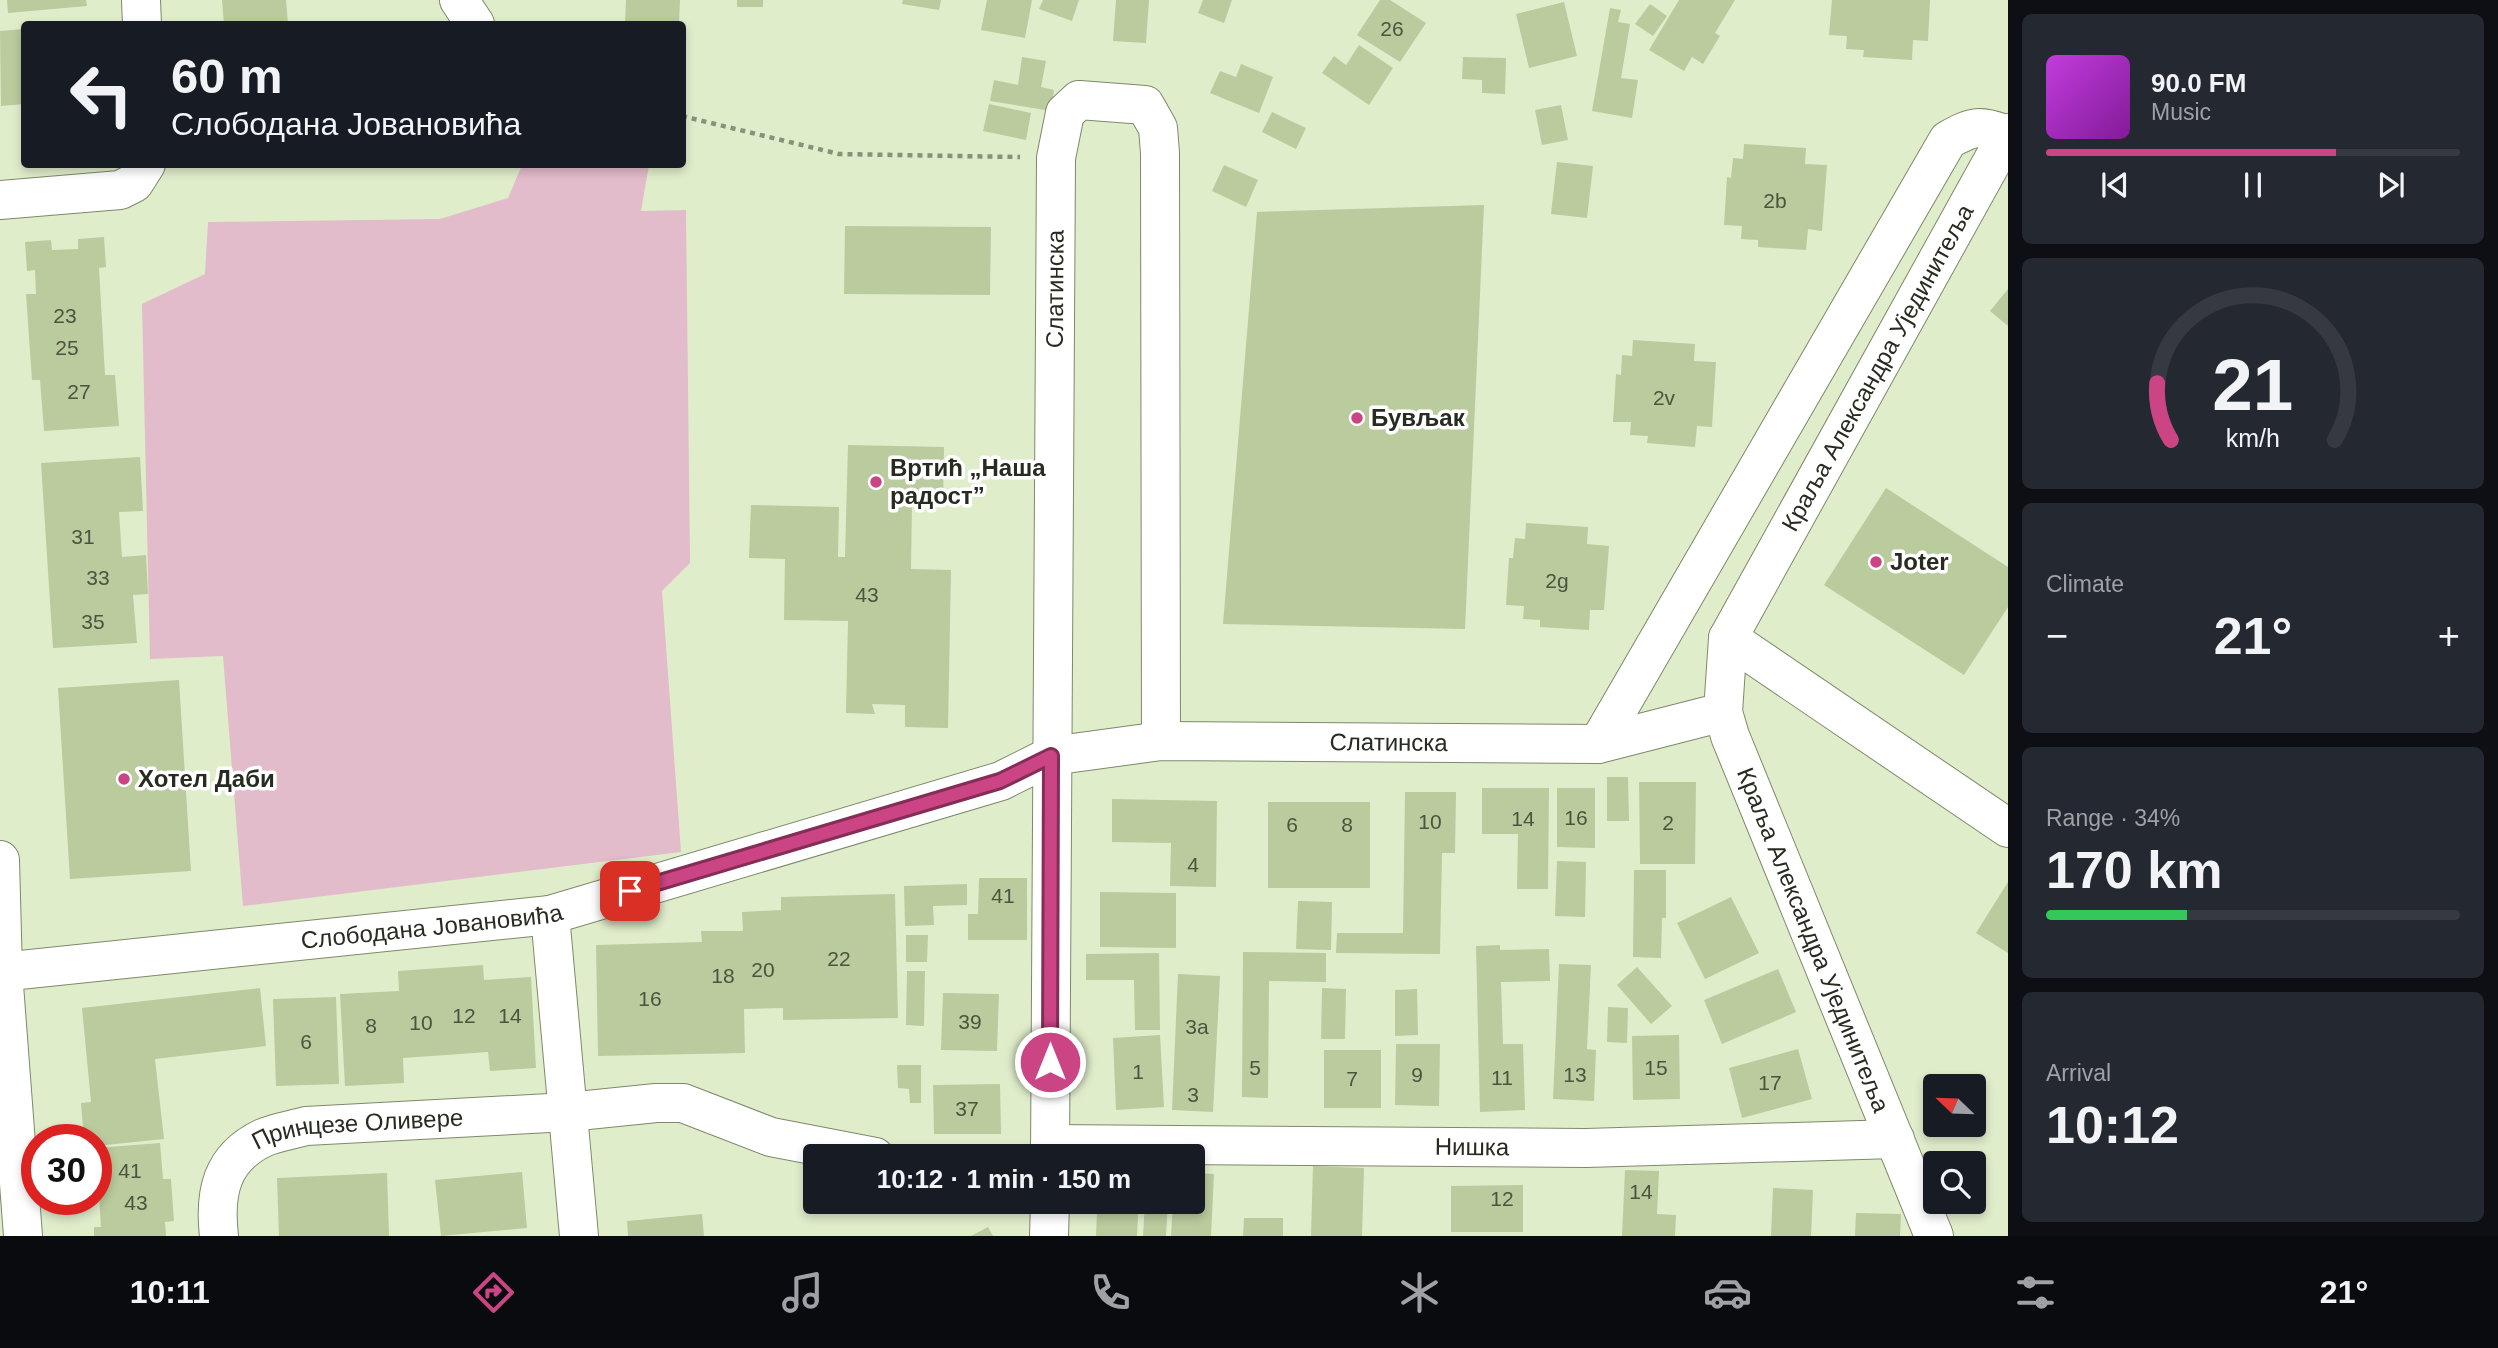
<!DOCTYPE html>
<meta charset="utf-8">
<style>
body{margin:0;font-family:Helvetica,sans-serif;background:#242831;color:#f1f3f6;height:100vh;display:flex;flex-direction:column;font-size:26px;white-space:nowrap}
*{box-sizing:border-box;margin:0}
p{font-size:23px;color:#9ea1a6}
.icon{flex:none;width:38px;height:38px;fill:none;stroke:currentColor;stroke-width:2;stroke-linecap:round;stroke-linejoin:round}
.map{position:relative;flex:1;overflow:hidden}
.side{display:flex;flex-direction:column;gap:14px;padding:14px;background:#0d0f14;width:490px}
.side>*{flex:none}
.hud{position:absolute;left:21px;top:21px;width:665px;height:147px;border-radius:7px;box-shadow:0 4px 10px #0003;background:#171b24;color:#f1f3f6;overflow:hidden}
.needle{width:46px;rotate:293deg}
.buttons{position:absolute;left:1923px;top:1074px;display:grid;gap:14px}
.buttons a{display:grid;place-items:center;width:63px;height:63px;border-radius:7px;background:#171b24;box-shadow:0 4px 10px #0003;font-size:35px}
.speed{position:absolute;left:21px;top:1124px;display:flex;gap:14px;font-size:35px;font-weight:700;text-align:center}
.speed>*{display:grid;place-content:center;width:91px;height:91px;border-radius:50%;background:#171b24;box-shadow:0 4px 10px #0003;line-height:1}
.speed .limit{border:10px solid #d22;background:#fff;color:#111}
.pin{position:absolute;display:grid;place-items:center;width:60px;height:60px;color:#fff;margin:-30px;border-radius:14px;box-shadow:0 4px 10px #0006}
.me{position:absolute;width:77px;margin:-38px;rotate:0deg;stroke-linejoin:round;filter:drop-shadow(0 0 5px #0008)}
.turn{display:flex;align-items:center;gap:24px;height:147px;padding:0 35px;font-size:32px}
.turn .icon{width:91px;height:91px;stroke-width:2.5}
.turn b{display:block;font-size:49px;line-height:60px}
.big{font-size:52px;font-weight:600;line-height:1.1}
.side .widget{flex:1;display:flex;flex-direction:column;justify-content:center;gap:10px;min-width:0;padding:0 24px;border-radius:10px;background:#242831}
.side .dial{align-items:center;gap:0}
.dial svg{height:182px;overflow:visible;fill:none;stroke:#363941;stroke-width:7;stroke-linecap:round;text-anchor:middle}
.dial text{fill:#f1f3f6;stroke:none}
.song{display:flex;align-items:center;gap:21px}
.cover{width:84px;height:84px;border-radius:10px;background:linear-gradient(135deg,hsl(290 70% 55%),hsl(290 70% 35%))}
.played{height:7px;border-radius:4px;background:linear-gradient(90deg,#cb4585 70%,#363941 70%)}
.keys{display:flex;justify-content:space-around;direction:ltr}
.heat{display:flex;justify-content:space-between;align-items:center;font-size:38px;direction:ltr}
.charge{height:10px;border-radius:5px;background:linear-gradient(90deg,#34c759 34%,#363941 0)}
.trip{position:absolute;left:803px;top:1144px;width:402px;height:70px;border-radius:7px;background:#171b24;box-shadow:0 4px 10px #0003;font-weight:600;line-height:70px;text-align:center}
.tabs{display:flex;height:112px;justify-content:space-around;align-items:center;background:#090b0e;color:#9ea1a6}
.tabs .icon{width:49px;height:49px}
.tabs .current{color:#cb4585}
.tabs b{font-size:32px;color:#f1f3f6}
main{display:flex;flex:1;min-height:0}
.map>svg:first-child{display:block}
.green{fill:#e2bcca}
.building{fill:#bacb9d}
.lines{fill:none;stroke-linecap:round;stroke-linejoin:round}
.minor-casing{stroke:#7d896a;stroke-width:40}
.path{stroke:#889179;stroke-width:4.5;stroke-dasharray:5 5;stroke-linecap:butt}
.minor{stroke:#fff;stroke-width:38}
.route-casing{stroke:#842d56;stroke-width:18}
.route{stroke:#cb4585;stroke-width:12}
.poi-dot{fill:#cb4585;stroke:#fff;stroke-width:2.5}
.labels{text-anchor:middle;stroke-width:7;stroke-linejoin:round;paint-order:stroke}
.number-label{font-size:21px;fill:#4c543f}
.street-label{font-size:24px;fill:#282c20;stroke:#fff}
.poi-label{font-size:24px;font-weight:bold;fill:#282c20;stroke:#fff;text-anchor:start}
</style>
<main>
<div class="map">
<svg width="2008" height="1236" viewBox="0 0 2008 1236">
<rect width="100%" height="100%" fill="#e0edcb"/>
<path class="green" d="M522,165H649L641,211L686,210L690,563L662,591L681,852L243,906L223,656L150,659L142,304L205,274L208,222L440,219L508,198Z"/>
<path class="building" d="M7,0H86L87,6L8,13Z
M222,0H286L288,24H224Z
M626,0H680L679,24L625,23Z
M737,0H763V7H737Z
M903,0H941L939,10L902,4Z
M987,0H1032L1025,38L981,30Z
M1043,0H1079L1072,21L1039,9Z
M1116,0H1149L1146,43L1113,41Z
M1203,0H1232L1224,23L1198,13Z
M1380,0H1390L1426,23L1400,62L1357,35Z
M1679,0H1735L1715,33L1720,36L1703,64L1692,57L1684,71L1649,50Z
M1832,0H1930L1928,41L1913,40L1912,60L1863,57L1864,50L1846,49L1847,36L1829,35Z
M1564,2L1577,56L1529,68L1516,14Z
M1650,4L1667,16L1653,36L1635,24Z
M1610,8L1621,10L1618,22L1630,24L1621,78L1638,80L1632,118L1592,111Z
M24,29V104L1,106L0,31Z
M1359,45L1393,68L1369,105L1322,73L1334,56L1346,65Z
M1022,57L1046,61L1041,87L1054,90L1051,111L990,101L994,80L1018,85Z
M1463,57L1506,58L1505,94L1482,93V80L1462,79Z
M1241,64L1273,77L1259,113L1210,93L1220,71L1236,77Z
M989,104L1031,113L1026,140L983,131Z
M1561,105L1568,140L1542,145L1535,110Z
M1272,112L1306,128L1296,149L1262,132Z
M1744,144L1806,148L1805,164L1827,165L1822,231L1808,229L1806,250L1758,247V240L1741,239L1742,226L1724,225L1727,177L1731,178L1733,158L1743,159Z
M1557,162L1593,166L1587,218L1551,214Z
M1224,165L1258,180L1246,207L1212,191Z
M1484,205L1465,629L1223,624L1257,212Z
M845,226L991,227L990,295L844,294Z
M104,237L106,267L99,268L105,375H115L119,426L44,431L40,380H32L26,294H36L35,270L27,271L25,242L51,240L52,250L78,249V239Z
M2008,289V326L1990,311Z
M1633,340L1695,344L1694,361L1716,362L1712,427L1697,426L1695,447L1647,443L1648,436L1630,435L1631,422H1613L1616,374L1621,375L1622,355L1632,356Z
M848,445L944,447L943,505L912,504L911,569L951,570L948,728L905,727V705L872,704L875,714L846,713L848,621L784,620L785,559L749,558L751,505L839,507L838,557H845Z
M140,457L143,511L119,512L122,557L146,555L148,594L133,595L137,643L53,648L41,463Z
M1886,488L2008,567V607L1964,675L1824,585Z
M1526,523L1588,527L1587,544L1609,546L1604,610H1590L1589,630L1540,627V620L1523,619L1524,606L1506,605L1509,558H1513L1515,538L1525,539Z
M179,680L191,871L70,879L58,688Z
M1607,777H1628L1629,821H1607Z
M1639,782H1696L1695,864H1640Z
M1482,788H1549L1548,889H1517L1518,834H1482Z
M1557,788H1595V848L1557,847Z
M1405,792H1456L1455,853H1442L1440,954L1336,953L1337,933H1403Z
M1112,799L1217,801L1216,887L1170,886L1171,843L1112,842Z
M1268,802H1370V888H1268Z
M1557,861L1586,862L1585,917L1555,916Z
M1634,870H1666V918H1662L1661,958L1633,957Z
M979,878H1027V940H968V914H978Z
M2008,882V953L1976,933Z
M967,884V905L933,906L934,925L905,926L904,886Z
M1100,892L1176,893V948L1100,947Z
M895,894L898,1018L783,1020V1008L744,1009L745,1053L598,1056L596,945L702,942L701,931H743L742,912L781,910V897Z
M1731,897L1759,953L1705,979L1677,923Z
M1298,901L1332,902L1331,950L1296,949Z
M906,935H928L927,962H906Z
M1500,945V950L1549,949L1550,981L1501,982L1503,1044H1523L1525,1110L1480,1112L1476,946Z
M1243,952L1326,953V982L1269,981L1268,1098L1242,1097Z
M1159,953L1160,1030H1135L1134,980H1086V954Z
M1559,964L1591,965L1587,1049L1596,1050L1594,1101L1553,1099Z
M483,965L484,980L531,977L536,1068L490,1071L488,1052L403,1058L404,1083L345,1086L340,994L399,991L398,971Z
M1637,967L1672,1006L1651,1024L1617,985Z
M1778,969L1796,1012L1722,1044L1704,1000Z
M907,971H925L924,1026L906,1025Z
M1178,974L1220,976L1213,1112L1172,1110Z
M260,988L266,1046L155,1059L164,1139L96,1146V1139H84L81,1103L91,1102L82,1008Z
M1322,988L1346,989L1345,1039H1321Z
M1417,989L1418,1035L1395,1036V990Z
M943,993L999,994L997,1051L941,1050Z
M336,997L339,1084L276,1086L273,999Z
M1608,1007L1628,1008L1627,1043L1607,1042Z
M1160,1035L1164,1107L1116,1110L1113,1038Z
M1679,1035L1680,1099L1633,1100L1632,1036Z
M1396,1044H1440L1439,1106L1395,1105Z
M1798,1049L1812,1099L1742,1118L1729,1068Z
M1324,1050H1381V1108H1324Z
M897,1065H921V1103H910L909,1089L898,1088Z
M1000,1084L1001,1134H934L933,1085Z
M160,1143L163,1179H171L174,1221L165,1222L166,1236H94V1227H101L96,1148Z
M1313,1166L1364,1168L1362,1236H1311Z
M1625,1170L1659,1171L1657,1214L1676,1215L1675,1236H1622Z
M522,1172L527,1228L441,1236L435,1180Z
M387,1173L389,1236H279L277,1178Z
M1194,1173L1214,1174L1211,1236H1171L1173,1202H1194Z
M1523,1185V1232H1451V1186Z
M1773,1188L1813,1190L1811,1236H1771Z
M1145,1202H1168L1166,1236H1143Z
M1097,1212L1138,1213L1137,1236H1096Z
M1856,1213L1901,1214L1900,1236H1855Z
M702,1214L704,1236H628L627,1221Z
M1244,1218H1283V1236H1243Z
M988,1227L993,1236H971Z"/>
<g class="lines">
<defs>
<g id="minor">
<path d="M141,0L142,24"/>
<path d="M459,0L475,24"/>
<path d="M0,200L120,190L134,183L146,164"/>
<path d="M1728,638L2008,828"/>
<path d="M1598,744L1948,140C1973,126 1980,124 2007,135"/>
<path d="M0,860L3,972L23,1236"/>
<path d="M550,915L579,1236"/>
<path id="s1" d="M0,972L550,915L1001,781L1051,756L1161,741L1598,744L1723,712"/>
<path id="s2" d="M1050,1144L1586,1148L1895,1139"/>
<path id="s3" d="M1050,1157L1056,158L1065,113L1079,100L1145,105L1158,128L1160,153L1161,741"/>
<path id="s4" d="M219,1236C214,1193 221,1158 263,1138C276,1132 292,1130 306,1126L568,1112L656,1103H683L771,1137L875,1157"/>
<path d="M1049,1236L1050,1202"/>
<path id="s5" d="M1934,1236L1730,736L1723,712L1728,638L2008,133"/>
</g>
</defs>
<use href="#minor" class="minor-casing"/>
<path class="path" d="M682,116L839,154L1020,157"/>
<use href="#minor" class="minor"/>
</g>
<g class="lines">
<defs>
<path id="route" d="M630,891L1000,781L1051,756L1050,1062"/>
</defs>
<use href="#route" class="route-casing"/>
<use href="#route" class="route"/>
</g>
<g class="poi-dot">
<circle cx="1357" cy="418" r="7"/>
<circle cx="876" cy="482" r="7"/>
<circle cx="1876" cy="562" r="7"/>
<circle cx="124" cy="779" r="7"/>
</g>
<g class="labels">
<g class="number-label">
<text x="1392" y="36">26</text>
<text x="1775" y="208">2b</text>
<text x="65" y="323">23</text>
<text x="67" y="355">25</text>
<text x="79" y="399">27</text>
<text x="1664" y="405">2v</text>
<text x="83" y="544">31</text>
<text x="98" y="585">33</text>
<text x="1557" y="588">2g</text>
<text x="867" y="602">43</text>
<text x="93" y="629">35</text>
<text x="1576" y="825">16</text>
<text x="1523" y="826">14</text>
<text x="1430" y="829">10</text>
<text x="1668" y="830">2</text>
<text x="1292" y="832">6</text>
<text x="1347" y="832">8</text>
<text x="1193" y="872">4</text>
<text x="1003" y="903">41</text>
<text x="839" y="966">22</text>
<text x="763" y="977">20</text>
<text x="723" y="983">18</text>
<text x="650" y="1006">16</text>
<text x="464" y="1023">12</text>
<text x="510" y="1023">14</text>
<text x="970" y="1029">39</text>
<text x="421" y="1030">10</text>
<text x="371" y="1033">8</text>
<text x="1197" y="1034">3a</text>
<text x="306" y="1049">6</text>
<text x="1255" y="1075">5</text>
<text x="1656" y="1075">15</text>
<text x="1138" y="1079">1</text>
<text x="1417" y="1082">9</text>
<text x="1575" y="1082">13</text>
<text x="1502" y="1085">11</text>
<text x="1352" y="1086">7</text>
<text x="1770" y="1090">17</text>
<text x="1193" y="1102">3</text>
<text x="967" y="1116">37</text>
<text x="130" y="1178">41</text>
<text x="1641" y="1199">14</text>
<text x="1502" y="1206">12</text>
<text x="136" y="1210">43</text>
</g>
<g class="street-label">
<text dy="8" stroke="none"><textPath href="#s3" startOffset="868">Слатинска</textPath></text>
<text dy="8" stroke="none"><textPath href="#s5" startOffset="948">Краља Александра Ујединитеља</textPath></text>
<text dy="8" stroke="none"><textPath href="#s1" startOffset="1418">Слатинска</textPath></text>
<text dy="8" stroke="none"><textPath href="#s1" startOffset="434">Слободана Јовановића</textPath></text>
<text transform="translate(1813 940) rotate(68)" y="8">Краља Александра Ујединитеља</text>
<text dy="8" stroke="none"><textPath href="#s4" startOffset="212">Принцезе Оливере</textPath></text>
<text dy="8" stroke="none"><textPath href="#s2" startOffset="422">Нишка</textPath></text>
</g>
<g class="poi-label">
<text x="1371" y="426">Бувљак</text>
<text x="890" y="476">Вртић „Наша<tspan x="890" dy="28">радост”</tspan></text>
<text x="1890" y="570">Joter</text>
<text x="138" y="787">Хотел Даби</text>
</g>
</g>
</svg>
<div class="buttons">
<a><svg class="needle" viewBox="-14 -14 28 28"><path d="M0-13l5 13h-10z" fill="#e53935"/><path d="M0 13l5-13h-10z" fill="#9ea1a6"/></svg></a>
<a><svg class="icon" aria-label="search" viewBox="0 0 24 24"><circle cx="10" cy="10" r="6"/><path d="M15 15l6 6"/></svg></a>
</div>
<div class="speed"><div class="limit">30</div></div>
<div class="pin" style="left:630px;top:891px;background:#d93025"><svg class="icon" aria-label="arrive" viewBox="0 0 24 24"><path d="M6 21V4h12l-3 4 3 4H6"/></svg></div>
<svg class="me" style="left:1050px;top:1062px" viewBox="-20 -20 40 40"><circle r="17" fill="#cb4585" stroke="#fff" stroke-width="3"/><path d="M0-11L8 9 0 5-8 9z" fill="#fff"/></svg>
<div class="trip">10:12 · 1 min · 150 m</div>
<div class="hud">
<div class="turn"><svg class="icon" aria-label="left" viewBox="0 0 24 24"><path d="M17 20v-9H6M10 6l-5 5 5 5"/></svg><div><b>60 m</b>Слободана Јовановића</div></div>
</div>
</div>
<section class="side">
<div class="widget">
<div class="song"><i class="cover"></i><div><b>90.0 FM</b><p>Music</p></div></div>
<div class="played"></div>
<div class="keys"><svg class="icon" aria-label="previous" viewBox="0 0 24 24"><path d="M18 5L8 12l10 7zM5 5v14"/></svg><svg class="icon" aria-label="pause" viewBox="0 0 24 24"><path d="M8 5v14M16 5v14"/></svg><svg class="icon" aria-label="next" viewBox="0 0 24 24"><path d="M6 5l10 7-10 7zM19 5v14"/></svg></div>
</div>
<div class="widget dial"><svg viewBox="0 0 100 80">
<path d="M14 69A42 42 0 1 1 86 69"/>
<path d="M14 69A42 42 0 0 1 8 44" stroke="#cb4585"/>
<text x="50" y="56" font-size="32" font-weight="700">21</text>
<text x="50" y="72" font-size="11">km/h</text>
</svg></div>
<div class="widget"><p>Climate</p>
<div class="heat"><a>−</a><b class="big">21°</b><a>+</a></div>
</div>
<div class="widget"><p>Range · 34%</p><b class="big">170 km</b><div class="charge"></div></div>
<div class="widget"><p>Arrival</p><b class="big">10:12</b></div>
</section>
</main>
<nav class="tabs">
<b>10:11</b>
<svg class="icon current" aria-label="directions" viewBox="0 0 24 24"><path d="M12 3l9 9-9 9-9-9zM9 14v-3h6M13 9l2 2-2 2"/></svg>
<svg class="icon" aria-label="music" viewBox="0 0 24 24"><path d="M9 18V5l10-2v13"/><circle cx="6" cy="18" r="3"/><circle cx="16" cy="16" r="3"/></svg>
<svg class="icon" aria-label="phone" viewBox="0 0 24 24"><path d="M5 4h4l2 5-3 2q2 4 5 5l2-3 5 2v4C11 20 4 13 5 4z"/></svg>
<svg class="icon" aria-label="climate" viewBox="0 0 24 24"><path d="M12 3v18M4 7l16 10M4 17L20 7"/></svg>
<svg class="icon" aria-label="car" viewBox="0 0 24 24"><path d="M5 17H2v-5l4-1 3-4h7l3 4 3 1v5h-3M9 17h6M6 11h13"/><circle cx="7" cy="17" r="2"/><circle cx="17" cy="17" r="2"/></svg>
<svg class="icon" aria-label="filters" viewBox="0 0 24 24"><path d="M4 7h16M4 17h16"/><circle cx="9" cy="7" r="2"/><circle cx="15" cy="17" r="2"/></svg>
<b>21°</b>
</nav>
